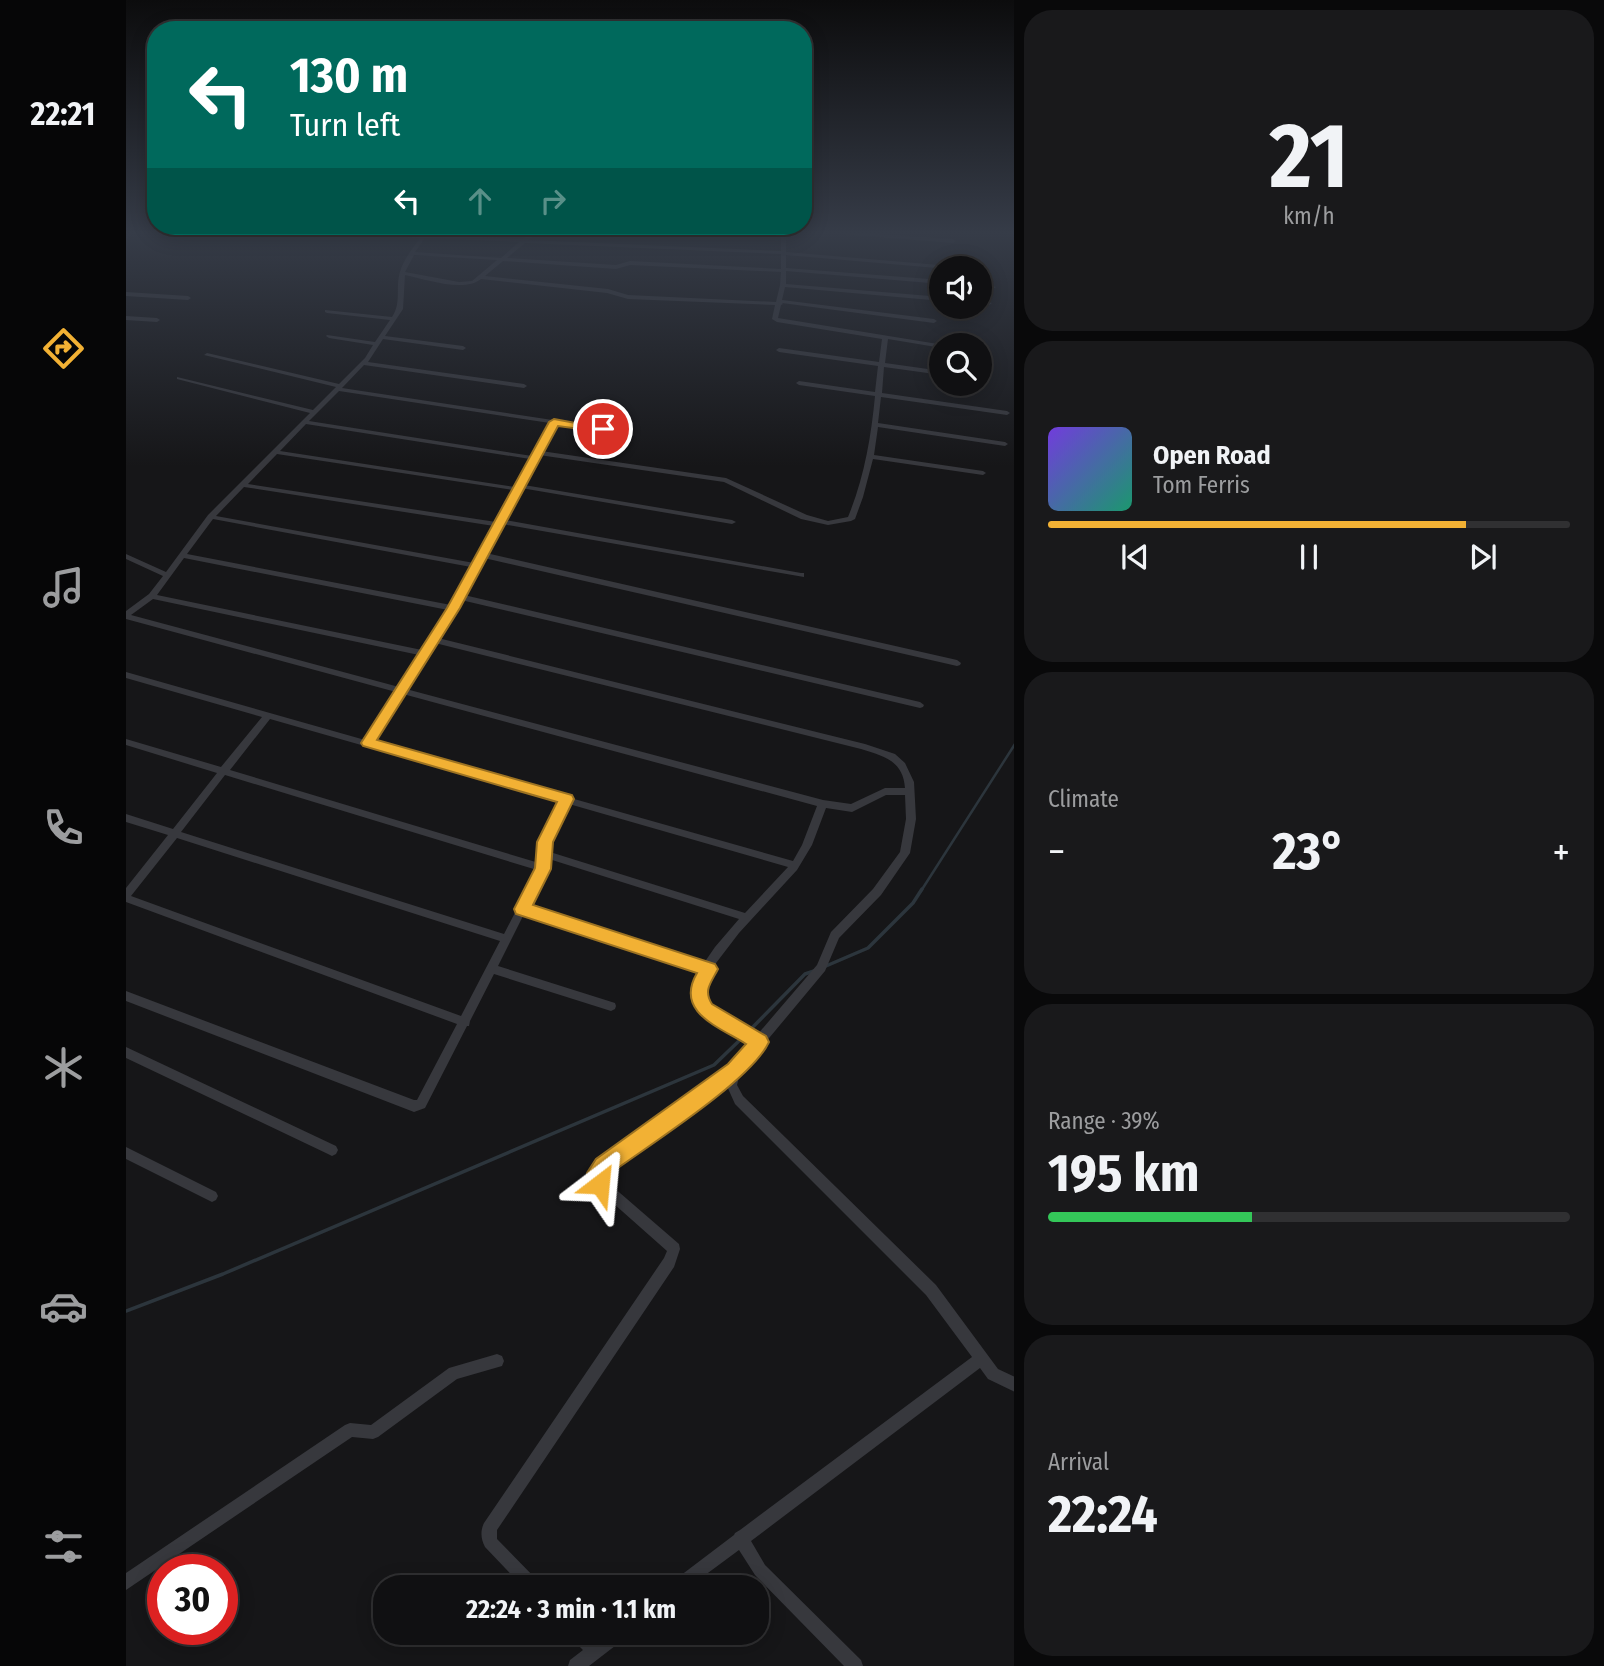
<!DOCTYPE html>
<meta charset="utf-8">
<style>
body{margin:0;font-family:"Fira Sans Condensed",sans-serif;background:#19191b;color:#f1f3f6;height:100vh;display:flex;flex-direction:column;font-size:26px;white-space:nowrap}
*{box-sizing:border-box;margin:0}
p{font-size:23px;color:#9c9d9f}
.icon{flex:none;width:38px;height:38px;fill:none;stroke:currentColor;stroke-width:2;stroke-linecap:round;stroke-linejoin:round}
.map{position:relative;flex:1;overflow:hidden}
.drawer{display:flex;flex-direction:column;gap:10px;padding:10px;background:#09090a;width:590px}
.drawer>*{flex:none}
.hud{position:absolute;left:21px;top:21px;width:665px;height:214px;border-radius:28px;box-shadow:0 4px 18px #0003,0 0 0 2px #303032;background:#00695c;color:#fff;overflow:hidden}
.tools{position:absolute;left:803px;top:256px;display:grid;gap:14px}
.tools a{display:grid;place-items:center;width:63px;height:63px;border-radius:50%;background:#101012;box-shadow:0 4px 18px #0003,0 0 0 2px #303032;font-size:35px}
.speed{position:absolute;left:21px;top:1554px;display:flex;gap:14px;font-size:35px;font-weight:700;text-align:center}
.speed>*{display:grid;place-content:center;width:91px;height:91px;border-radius:50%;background:#101012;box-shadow:0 4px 18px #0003,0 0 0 2px #303032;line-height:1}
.speed .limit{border:10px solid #d22;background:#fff;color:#111}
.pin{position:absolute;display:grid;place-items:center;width:60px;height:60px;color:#fff;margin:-30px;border:4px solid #fff;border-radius:50%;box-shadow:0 2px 7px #0007}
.me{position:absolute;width:77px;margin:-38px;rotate:29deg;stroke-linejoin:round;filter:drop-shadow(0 0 5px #0008)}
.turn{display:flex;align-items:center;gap:24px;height:147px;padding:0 28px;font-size:32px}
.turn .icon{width:91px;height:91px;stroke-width:2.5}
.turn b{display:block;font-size:49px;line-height:60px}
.lanes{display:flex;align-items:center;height:66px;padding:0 28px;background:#0003;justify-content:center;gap:35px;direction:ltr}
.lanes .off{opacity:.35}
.big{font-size:52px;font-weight:700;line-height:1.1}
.drawer .widget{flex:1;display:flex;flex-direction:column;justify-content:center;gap:10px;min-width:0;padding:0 24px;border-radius:28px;background:#19191b}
.drawer .dial{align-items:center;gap:0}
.dial b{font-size:91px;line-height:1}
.song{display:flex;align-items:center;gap:21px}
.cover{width:84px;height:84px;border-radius:10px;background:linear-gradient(135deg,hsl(260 70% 55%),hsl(160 70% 35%))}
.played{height:7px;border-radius:4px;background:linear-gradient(90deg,#f2b134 80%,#303032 80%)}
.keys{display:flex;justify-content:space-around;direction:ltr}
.heat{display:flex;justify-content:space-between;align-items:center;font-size:38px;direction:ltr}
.charge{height:10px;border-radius:5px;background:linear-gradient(90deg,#34c759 39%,#303032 0)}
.trip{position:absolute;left:247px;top:1575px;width:396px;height:70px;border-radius:28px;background:#101012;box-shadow:0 4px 18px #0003,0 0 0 2px #303032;font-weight:700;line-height:70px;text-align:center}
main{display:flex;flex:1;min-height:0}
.tabs{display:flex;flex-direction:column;width:126px;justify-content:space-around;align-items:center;background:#060607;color:#9c9d9f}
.tabs .icon{width:49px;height:49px}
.tabs .current{color:#f2b134}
.tabs b{font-size:32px;color:#f1f3f6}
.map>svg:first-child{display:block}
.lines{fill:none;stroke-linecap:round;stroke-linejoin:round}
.stream-far1{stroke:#2c353c;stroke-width:2.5}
.stream{stroke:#2c353c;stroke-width:3.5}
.minor{fill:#37383d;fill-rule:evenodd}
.route{fill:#f2b134;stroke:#9d7322;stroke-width:2}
</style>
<main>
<nav class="tabs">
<b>22:21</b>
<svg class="icon current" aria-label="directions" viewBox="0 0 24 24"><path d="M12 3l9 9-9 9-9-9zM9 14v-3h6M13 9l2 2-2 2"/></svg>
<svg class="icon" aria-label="music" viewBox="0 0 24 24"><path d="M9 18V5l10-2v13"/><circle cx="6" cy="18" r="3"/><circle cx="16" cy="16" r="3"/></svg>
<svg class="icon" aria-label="phone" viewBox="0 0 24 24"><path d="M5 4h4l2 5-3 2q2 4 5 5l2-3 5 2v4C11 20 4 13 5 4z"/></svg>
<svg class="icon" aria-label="climate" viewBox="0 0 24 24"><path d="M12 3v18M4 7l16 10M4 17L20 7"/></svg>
<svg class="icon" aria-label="car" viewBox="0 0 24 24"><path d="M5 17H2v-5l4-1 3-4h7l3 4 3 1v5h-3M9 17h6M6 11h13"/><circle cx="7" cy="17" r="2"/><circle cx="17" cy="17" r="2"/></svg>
<svg class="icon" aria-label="filters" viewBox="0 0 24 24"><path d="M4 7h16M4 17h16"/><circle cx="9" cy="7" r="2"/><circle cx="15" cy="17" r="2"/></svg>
</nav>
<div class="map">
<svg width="889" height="1666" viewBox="0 0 889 1666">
<rect width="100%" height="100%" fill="#161618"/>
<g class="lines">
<path class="stream-far1" d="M795,891L889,744"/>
<path class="stream" d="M700,966L742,948L787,903L796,889
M621,1033L679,974L688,971
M0,1311L97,1274L588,1065L617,1037"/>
<path class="minor" d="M1,233H6L0,240Z
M223,233L296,235L297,233H302L301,235L397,239L405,233H410L403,240L655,251V233H660V252L813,265V267L811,268L660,255V268L816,280V284L660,271V284L816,297V301L659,287L656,300L808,319L811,321L808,323L656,303L657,304L655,305L652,318L818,345H816V348L762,339L759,363L816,371V375L758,367L756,393L881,411L884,413L881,415L755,397L752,423L879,442L882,444L879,446L752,427L748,455L857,471L860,473L857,475L747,459L737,497L729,519L725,521L702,525L675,519L598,482L413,455L398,485L606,520L610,522L606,524L395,488L379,520L675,573H678V577L376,524L360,553L831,660L835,663L834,665L831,666L358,558L338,595L794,702L798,705L797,707L794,708L335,600L312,638L739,744L769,754L779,763L788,782L790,819L784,853L755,895L713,938L699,971L614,1073L611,1085L617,1096L810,1285L872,1369L889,1377V1392L862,1379L854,1368L625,1541L639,1565L735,1660L737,1666H718L629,1575L613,1550L563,1587H543L546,1582L608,1535L609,1533L614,1530L846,1357L800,1295L609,1104L600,1084L478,1175L479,1180L553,1244L554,1249L548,1267L371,1530V1539L413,1582L416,1587H397L359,1547C355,1540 354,1531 358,1523L538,1258L541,1251L470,1188L465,1173L467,1169L605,1066L625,1043C604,1032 562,1017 568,987C568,981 572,976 574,971L398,914L372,966L489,1003L490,1006L489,1009L485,1011L368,974L344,1021L343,1026H341L299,1108L288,1112L0,1001V991L288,1100H291L331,1024L0,902V888L42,835L0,822V814L47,829L91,773L0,745V739L95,767L136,717L0,678V672L239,740L270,692L0,619V611L23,594L37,576L0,559V554L40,572L82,515L184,413L51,379V377L187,410L210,387L78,355L81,353L213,384L239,358L247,345L203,338L200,336L201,335L249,342L264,320L201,313L199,312V310L266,317C276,302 269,288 274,272C277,260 287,248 294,238ZM299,238L393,242L375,258L289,252ZM399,243L655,254V269L504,261L490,265L381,258ZM288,255L371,260L346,281L333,282L279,272ZM377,261L490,269L504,265L655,272L654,285L650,302L502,295L482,289L359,276ZM279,275C299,279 338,293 355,279L481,293L502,299L649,305L646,319L651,322L756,339L753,362L653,348L650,350L653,352L752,366L749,392L673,381L670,383L673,385L749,396C745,438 738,478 722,517L702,521L681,515L600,478L415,451L430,424L477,431L480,429L479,428L216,388L238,365L398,388L401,386L398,384L242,362L257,339L337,350L340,348L337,346L259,336L277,309ZM213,391L424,423L406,456L183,421ZM180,424L404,459L389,487L154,451ZM151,454L387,490L370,522L122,484ZM118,487L368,526L348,563L90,516ZM87,519L345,567L325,605L61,554ZM58,558L322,610L296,650L31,595ZM27,599L293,655L273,687L5,615ZM309,643L735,749C757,756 777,760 779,788H759L725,804L697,800L280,689ZM277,694L691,806L676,845L667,861L247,742ZM144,719L435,802L415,842L413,863L104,770ZM99,775L411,870L378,934L55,832ZM760,795H779L780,819L774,852L747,889L705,932L691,965L631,1035C617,1027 581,1013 578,995C577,987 580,981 584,973L587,972V967L613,933L671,870L686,845L700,808L726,812ZM443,804L662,867L619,913L424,852L425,842ZM51,838L374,941L335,1016L5,896ZM423,859L613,919L589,947L578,963L402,907L422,868Z
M703,233H732L827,239L830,241L827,243Z
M854,283L870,287L867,289L854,287Z
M0,292L62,296L65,298L62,300L0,296Z
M854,300L866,303L863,305L854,304Z
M0,316L31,318L34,320L31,322L0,320Z
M854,377L862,379L854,381Z
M0,1047L210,1146L212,1150L210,1154L206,1156L202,1154L0,1058Z
M0,1147L90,1192L92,1196L90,1200L86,1202L0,1159Z
M371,1354L376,1356L378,1361L376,1366L331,1379L252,1437L247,1439L226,1437L0,1590V1573L219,1425L224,1423L245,1425L323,1368Z
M444,1633H463L470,1640L480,1633H500L498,1639L463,1666H442L444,1660L457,1650L446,1639Z"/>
</g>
<linearGradient id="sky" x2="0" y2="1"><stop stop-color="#0c0c0d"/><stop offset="0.5" stop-color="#363c48"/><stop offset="1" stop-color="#363c48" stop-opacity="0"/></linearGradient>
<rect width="889" height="466" fill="url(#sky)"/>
<path class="route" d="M428,419L482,429L477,432L432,426L334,608L251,740L446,795L448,799L427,842L425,869L407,905L589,964L592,969C585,983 577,990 586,1004L640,1036L643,1042C625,1081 523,1145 485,1173L482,1191L474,1194L467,1191L461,1173L470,1159L602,1064L620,1044C593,1027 548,1012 571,973L390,914L388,909L409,868L411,842L431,802L237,746L235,743L321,608L423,422Z"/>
</svg>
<div class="tools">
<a><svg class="icon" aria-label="sound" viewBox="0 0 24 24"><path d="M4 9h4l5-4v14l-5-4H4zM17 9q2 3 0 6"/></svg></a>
<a><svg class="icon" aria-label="search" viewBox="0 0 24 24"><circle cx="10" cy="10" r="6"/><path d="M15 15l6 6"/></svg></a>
</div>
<div class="speed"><div class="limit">30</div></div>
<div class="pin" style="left:477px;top:429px;background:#d93025"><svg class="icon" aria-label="arrive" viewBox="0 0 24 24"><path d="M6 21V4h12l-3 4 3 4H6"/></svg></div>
<svg class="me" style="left:474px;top:1184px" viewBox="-20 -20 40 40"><path d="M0-17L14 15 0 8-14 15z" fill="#f2b134" stroke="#fff" stroke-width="4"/></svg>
<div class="trip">22:24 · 3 min · 1.1 km</div>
<div class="hud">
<div class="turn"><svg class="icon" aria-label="left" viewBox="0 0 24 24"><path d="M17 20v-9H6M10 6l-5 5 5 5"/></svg><div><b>130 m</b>Turn left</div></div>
<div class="lanes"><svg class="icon" aria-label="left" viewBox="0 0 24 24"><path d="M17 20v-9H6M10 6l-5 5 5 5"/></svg><svg class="icon off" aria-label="ahead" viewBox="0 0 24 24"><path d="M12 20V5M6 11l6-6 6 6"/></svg><svg class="icon off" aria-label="right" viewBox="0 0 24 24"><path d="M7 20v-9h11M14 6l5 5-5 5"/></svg></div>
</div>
</div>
<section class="drawer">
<div class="widget dial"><b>21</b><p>km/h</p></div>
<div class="widget">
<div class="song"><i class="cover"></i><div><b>Open Road</b><p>Tom Ferris</p></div></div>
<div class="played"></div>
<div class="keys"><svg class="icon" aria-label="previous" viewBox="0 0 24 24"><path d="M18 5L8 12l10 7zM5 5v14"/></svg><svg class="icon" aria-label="pause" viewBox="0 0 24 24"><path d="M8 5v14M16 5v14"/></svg><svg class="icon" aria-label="next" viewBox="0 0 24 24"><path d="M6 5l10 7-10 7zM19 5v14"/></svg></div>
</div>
<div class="widget"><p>Climate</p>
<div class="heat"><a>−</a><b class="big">23°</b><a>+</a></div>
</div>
<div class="widget"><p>Range · 39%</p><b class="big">195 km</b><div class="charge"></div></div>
<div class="widget"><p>Arrival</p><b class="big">22:24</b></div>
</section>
</main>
